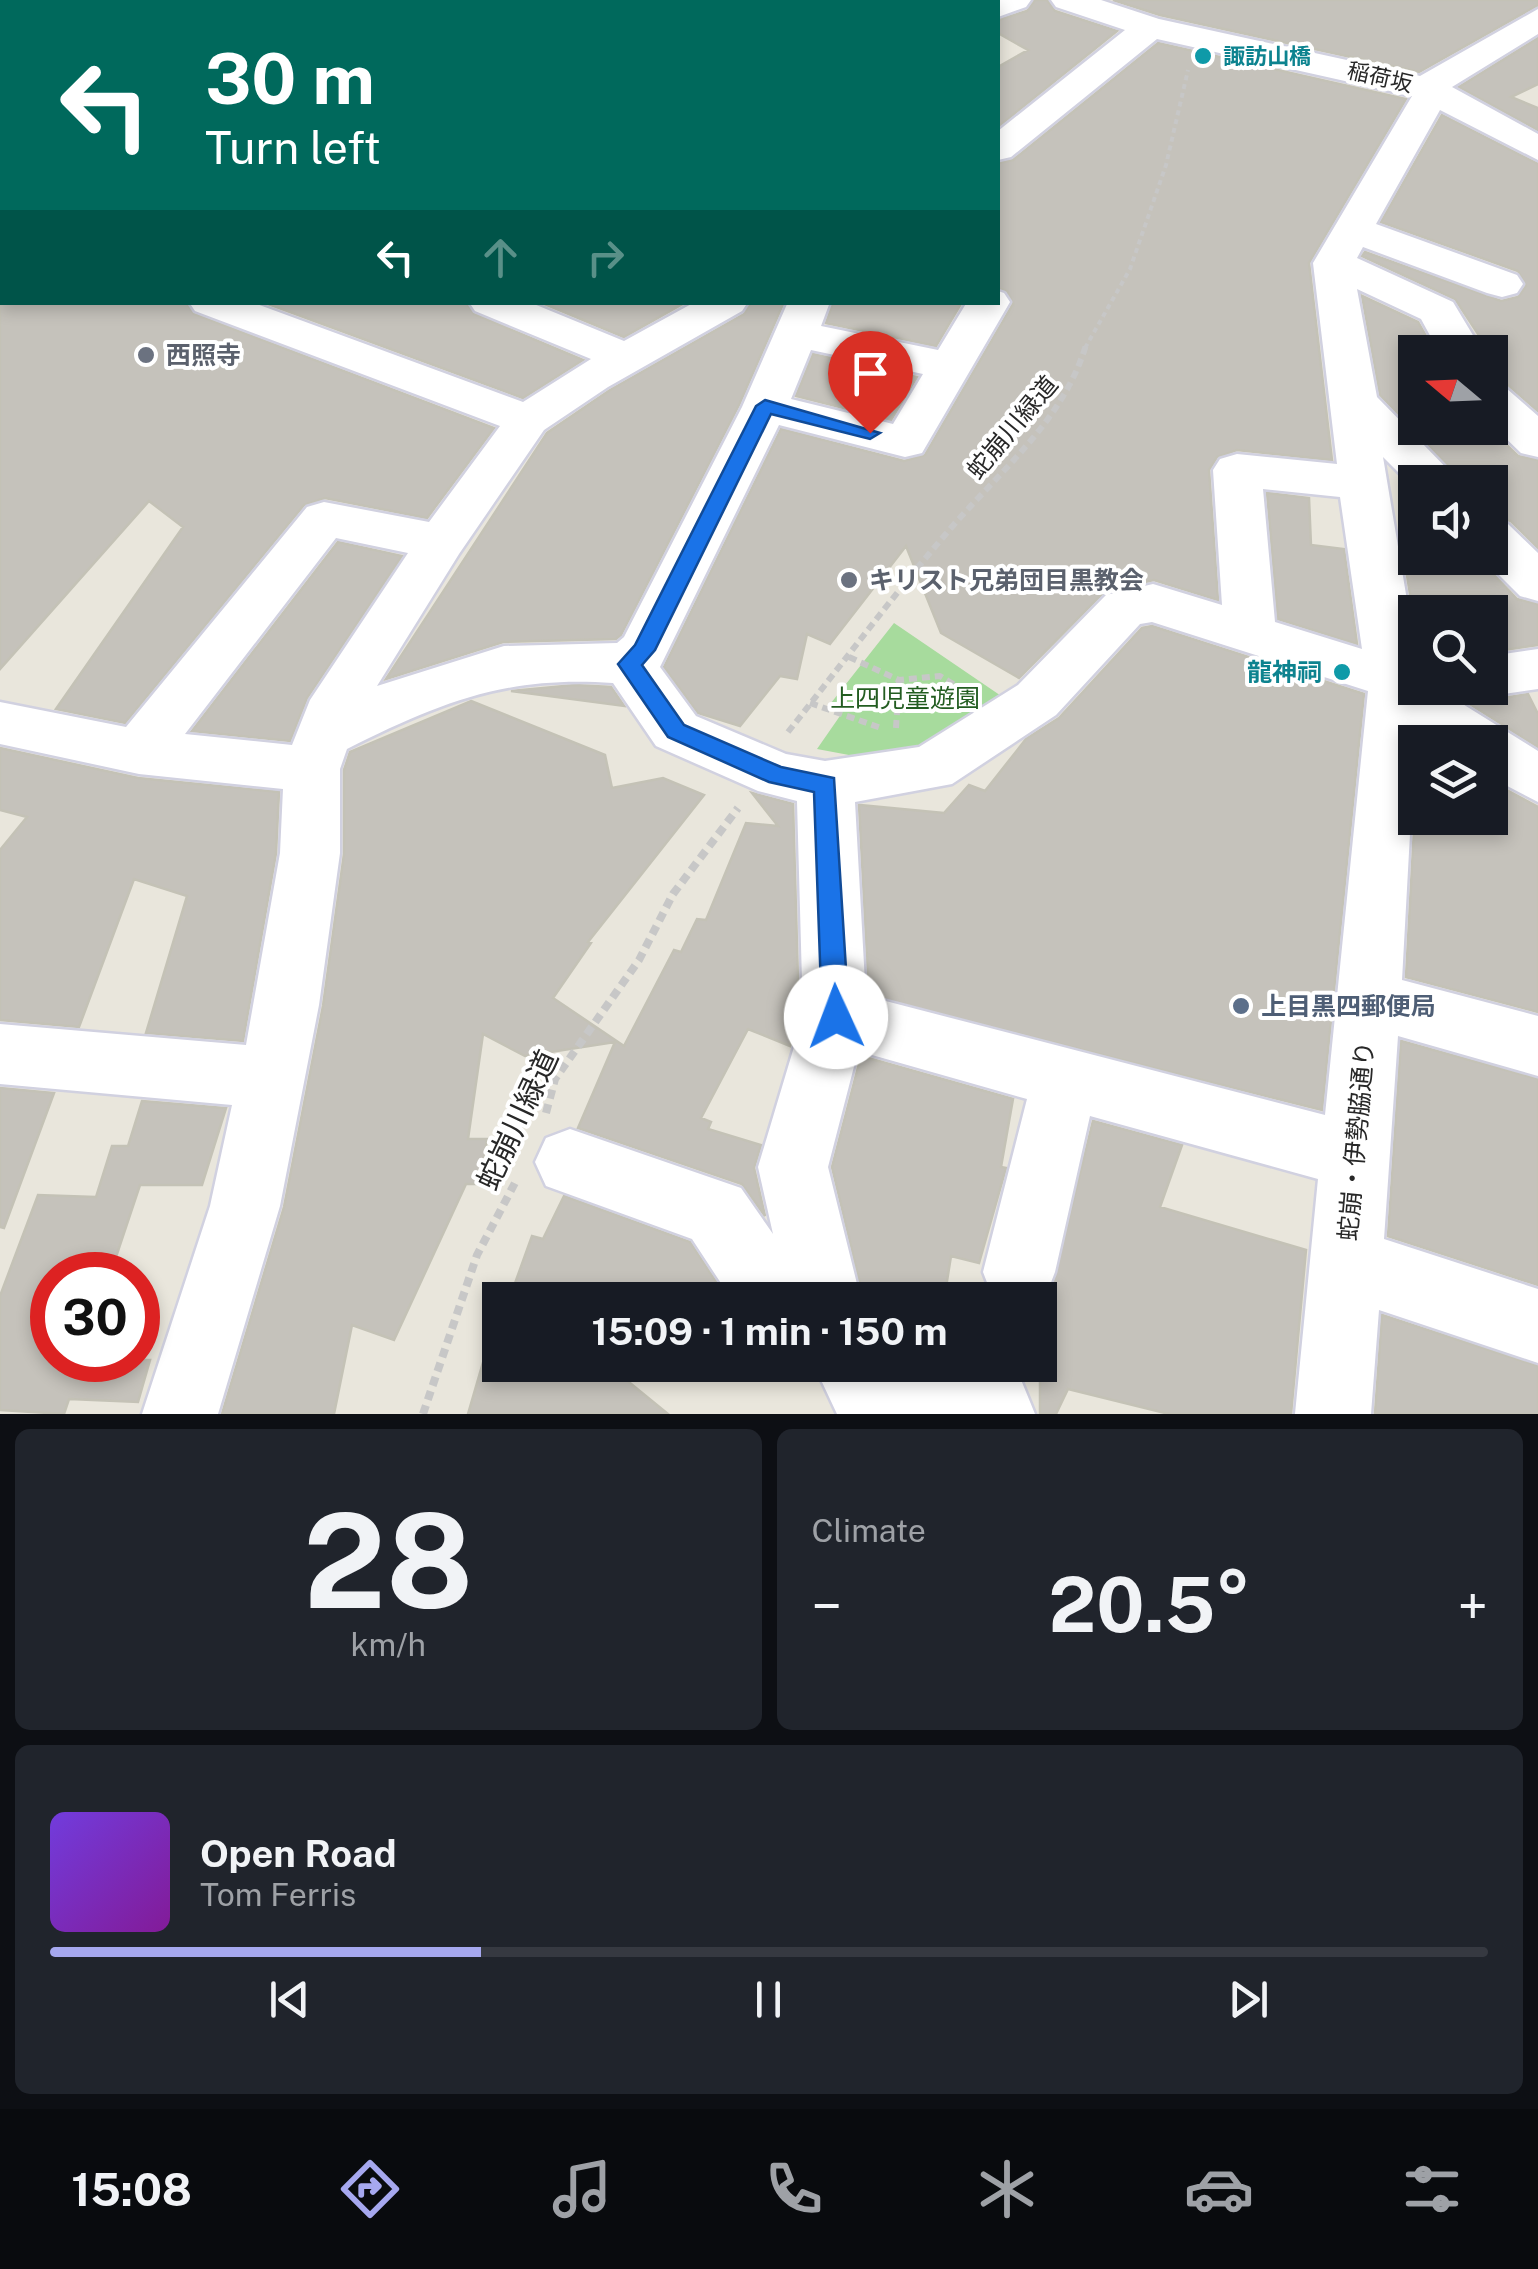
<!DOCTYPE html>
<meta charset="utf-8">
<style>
body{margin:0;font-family:"Public Sans","Noto Sans JP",sans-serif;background:#20242c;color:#f1f3f6;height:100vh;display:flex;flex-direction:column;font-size:38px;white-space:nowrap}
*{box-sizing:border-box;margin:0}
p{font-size:32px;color:#9ea1a6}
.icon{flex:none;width:55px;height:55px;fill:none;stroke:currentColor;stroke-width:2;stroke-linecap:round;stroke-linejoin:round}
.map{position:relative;height:1414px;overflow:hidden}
.side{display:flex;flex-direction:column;gap:15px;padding:15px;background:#0d0f14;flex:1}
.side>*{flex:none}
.guide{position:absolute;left:0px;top:0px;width:1000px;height:305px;box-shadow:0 5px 15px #0003;background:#00695c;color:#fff;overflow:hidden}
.needle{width:65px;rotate:289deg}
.fabs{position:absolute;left:1398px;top:335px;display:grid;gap:20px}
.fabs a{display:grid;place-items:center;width:110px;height:110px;border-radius:0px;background:#171b24;box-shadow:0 5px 15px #0003;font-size:50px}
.speed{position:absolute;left:30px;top:1252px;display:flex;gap:20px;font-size:50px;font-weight:700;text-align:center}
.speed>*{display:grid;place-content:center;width:130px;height:130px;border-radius:50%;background:#171b24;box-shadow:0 5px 15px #0003;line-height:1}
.speed .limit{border:15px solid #d22;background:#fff;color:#111}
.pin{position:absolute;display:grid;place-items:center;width:85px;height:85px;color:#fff;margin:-102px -42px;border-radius:50% 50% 50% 0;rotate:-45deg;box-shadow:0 0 10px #0007}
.pin .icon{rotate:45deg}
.me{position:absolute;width:110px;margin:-55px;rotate:358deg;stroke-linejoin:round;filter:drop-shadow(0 0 8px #0008)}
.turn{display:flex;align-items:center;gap:35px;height:210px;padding:0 40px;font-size:45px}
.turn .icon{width:130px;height:130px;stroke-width:2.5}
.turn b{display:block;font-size:70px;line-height:85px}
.lanes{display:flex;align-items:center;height:95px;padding:0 40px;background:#0003;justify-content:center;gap:50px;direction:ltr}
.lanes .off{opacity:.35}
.big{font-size:75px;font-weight:700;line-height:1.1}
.side .tile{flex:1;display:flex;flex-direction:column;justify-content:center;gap:15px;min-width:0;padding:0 35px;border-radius:15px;background:#20242c}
.side .dial{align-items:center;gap:0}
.dial b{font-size:130px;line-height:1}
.song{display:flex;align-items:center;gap:30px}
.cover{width:120px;height:120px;border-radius:15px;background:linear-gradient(135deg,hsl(260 70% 55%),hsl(290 70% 35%))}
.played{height:10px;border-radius:5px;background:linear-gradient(90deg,#a6a8ef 30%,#363941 30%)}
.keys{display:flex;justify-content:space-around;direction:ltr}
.heat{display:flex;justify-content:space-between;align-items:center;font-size:55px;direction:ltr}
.side .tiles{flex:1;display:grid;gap:15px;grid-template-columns:1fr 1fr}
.tile:last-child{grid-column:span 2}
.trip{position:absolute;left:482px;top:1282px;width:575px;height:100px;border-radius:0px;background:#171b24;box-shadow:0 5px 15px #0003;font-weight:700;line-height:100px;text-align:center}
.dock{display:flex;height:160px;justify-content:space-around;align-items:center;background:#090b0e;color:#9ea1a6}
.dock .icon{width:70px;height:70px}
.dock .active{color:#a6a8ef}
.dock b{font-size:45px;color:#f1f3f6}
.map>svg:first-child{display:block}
.green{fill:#a7db9d}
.building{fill:#c5c2bb;stroke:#c4c2b6;stroke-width:2.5}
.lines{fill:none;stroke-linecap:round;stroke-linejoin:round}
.minor-casing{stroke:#d1d1e0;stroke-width:5}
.path-far2{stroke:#c7c7c7;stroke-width:4;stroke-dasharray:5 4;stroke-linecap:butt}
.path-far1{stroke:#c7c7c7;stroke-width:6;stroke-dasharray:8 5;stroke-linecap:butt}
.path{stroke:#c7c7c7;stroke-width:8;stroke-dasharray:9 6;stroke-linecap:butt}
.minor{fill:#fff;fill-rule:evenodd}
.route{fill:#1a73e8;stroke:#114b97;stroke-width:2.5}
.culture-dot{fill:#0f9aa8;stroke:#fff;stroke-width:4}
.worship-dot{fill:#6b7280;stroke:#fff;stroke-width:4}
.service-dot{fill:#5c6f8a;stroke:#fff;stroke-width:4}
.labels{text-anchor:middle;stroke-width:8;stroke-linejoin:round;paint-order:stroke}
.far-culture-label{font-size:22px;font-weight:bold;fill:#0d838f;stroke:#fff;text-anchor:start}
.far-street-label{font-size:22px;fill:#282828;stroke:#fff}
.worship-label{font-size:25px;font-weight:bold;fill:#5b616d;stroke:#fff;text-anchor:start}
.street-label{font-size:25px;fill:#282828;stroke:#fff}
.culture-label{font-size:25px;font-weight:bold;fill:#0d838f;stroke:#fff;text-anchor:end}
.park-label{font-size:25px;fill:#235d21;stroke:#fff}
.service-label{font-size:25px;font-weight:bold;fill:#4e5e75;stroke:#fff;text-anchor:start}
.near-street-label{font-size:30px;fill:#282828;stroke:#fff}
</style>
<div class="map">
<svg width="1538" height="1414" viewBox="0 0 1538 1414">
<rect width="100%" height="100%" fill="#e9e6dc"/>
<path class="green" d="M894,623L1010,702L929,753L849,755L817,749L842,713L831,703Z"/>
<path class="building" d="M1035,0H1047L1055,11L1117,31L998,127V67L1028,50L998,33V20L1027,11Z
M1113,0H1538V5L1419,72L1160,15Z
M1538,38V84L1511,97L1538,108V130L1459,87Z
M1158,43L1406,99L1309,263L1332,460L1237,450L1217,457L1209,470L1218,600L1154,580L1105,591L1019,678L941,633L906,546L830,644L807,634L797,679L780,676L740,726L698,713L664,667L781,429L904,461L925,455L1013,304L1007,291L998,288V163L1013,160Z
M1442,115L1538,164V411L1508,385L1490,381V352L1455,299L1362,256L1365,252L1501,301L1518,297L1526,286L1518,271L1381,222Z
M1362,296L1418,322L1435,352H1415V428H1489L1518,456L1538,460V548L1511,521L1490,516V482H1464L1380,395Z
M0,302H186L194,314L494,428L427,518L325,498L304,505L125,723L56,709L183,527L149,501L0,669Z
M263,302H466L474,314L583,360L523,398Z
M540,302H686L624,337Z
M751,302H784L739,405L621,635L616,639L503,642L386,679L547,433L610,390L744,314Z
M833,302H962L936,346L826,323Z
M813,354L917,377L891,420L796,396Z
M1267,493L1309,498L1311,545L1344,549L1357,644L1278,619Z
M338,542L402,556L307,698L290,741L192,731Z
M1404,557L1478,558L1517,599L1538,604V645L1490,652V612H1413Z
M1152,626L1364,694L1322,1110L869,996L859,805L944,813L969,785L985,791L1026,739L1059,718L1142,628Z
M575,685L611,687L624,706L511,691Z
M1528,694L1538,714V747L1457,696L1491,700Z
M471,701L605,755L612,788L663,778L704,795L588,942L591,943L553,998L624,1046L674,950L681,952L697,919L706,920L746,823L778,826L752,793L793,804L799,1016L790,1046L748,1029L701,1118L711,1122L708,1129L761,1145L754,1168L765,1216L742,1184L578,1128L615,1042L525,1056L483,1034L468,1139H487L481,1184H466L394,1340L352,1325L334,1414H222L284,1207L323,1006L344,854V770L350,752Z
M0,748L138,778L279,792L276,853L243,1041L146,1033L187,896L134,879L79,1027L0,1020V850L27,817L0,810Z
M1490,781L1538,807V1012L1406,977L1415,811V818H1490Z
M1401,1041L1538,1079V1285L1388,1236Z
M861,1056L1013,1099L1001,1167L1006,1168L979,1263L951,1256L944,1300H864L832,1167Z
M0,1088L54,1093L4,1228L0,1227Z
M142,1101L226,1108L202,1185H140L110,1275H52V1360H150L138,1402L69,1399L64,1414L0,1410V1296L38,1195L96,1197L112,1146H128Z
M1093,1121L1182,1145L1160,1207L1306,1250L1291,1414H1169L1068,1389L1056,1414H1040V1336Z
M564,1196L690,1242L728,1300H509L532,1236L543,1239Z
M1382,1315L1538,1366V1414H1375Z
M500,1326V1365H608L668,1414H468L491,1335L496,1336Z"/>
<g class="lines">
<defs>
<path id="minor" d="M543,0H577L579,2H545Z
M986,0H1031L1026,7L998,17V2Z
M1051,0H1101L1159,19L1420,76L1538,9V34L1452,87L1538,134V160L1440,110L1376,224L1517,275L1523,284L1517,293L1502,297L1487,293L1363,247L1357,258L1453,302L1483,352H1439L1421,319L1357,289L1377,397L1460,482H1415V489L1383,457L1415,648V688H1437L1538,751V802L1490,777V742H1437L1419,731L1415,742L1402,980L1538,1016V1076L1398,1036L1384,1239L1538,1289V1363L1379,1310L1371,1414H1295L1318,1179L1090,1116L1055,1272L1045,1298H993L983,1272L1027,1099L858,1051L828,1167L861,1300H732L692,1239L546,1186L535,1162L546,1138L570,1129L741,1188L773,1234L758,1167L803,1017L797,801L758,791L656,746L613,683C507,675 439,703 347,749L340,769V853L319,1005L280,1206L218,1414H142L210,1206L232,1105L0,1084V1024L246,1045L280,853L283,789L139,774L0,744V702L126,727L307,507L324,502L429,522L500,426L195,311L189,302H251L523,402L591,359L475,311L469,302H529L624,341L695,302H748L742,311L608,387L544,430L459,554L377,686L504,646L617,643L624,637L742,407L788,302H830L821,326L938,350L967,302H998V291L1004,293L1010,302L922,453L905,457L779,425L660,667L696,716L786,754L825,761L919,747L1018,685L1106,595L1153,584L1222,605L1213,470L1220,459L1237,454L1337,464L1313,263L1412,96L1157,39L1011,157L998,160V131L1125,30L1056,7ZM811,350L923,374L893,424L791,399ZM1263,489L1340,497L1362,649L1275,622ZM336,538L408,553L310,700L292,745L185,734ZM1152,622L1368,691L1325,1115L874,998L866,1001L855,802L952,784L1056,715L1140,624Z
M1490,384L1506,388L1538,416V457L1521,453L1490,423Z
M1490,519L1508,524L1538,553V601L1520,596L1482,558H1490Z
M1538,649V689L1490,696L1471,690L1490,688V656Z
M814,1365H1005L1017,1370L1035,1414H837Z"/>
</defs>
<use href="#minor" class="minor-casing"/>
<path class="path-far2" d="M1085,348L1130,269L1166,165L1188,70"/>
<path class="path-far1" d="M849,657L899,680L940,676L963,690
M810,703L881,728
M896,728L899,680
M788,732C842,664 894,594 951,528C1001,470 1063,421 1086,345"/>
<path class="path" d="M546,1113L555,1079L639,960L673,894L738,808
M423,1414L477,1255L517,1179"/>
<use href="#minor" class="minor"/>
</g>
<path class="route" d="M765,400L880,433L870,439L771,414L655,650L642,665L684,725L781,767L834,778L849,1017L845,1026L836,1029L826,1026L822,1017L814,792L769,782L668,737L618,664L635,645L756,406Z"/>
<g class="culture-dot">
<circle cx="1203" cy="56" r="10"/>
<circle cx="1342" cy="672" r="10"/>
</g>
<g class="worship-dot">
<circle cx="146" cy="355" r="10"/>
<circle cx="849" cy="580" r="10"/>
</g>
<circle class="service-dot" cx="1241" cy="1006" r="10"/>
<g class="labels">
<g class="far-culture-label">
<text x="1223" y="64">諏訪山橋</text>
</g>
<g class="far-street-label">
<text transform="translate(1380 77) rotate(13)" y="8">稲荷坂</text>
</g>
<g class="worship-label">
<text x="166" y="364">西照寺</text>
<text x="869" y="589">キリスト兄弟団目黒教会</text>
</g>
<g class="street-label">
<text transform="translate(1012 427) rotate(-50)" y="9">蛇崩川緑道</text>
<text transform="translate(1356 1141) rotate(-85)" y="9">蛇崩・伊勢脇通り</text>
</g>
<g class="culture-label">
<text x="1322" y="681">龍神祠</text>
</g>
<g class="park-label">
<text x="905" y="707">上四児童遊園</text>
</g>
<g class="service-label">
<text x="1261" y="1015">上目黒四郵便局</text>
</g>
<g class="near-street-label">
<text transform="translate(518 1120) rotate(-65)" y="10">蛇崩川緑道</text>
</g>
</g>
</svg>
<div class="fabs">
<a><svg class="needle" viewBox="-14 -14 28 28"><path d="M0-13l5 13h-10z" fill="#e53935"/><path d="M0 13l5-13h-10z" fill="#9ea1a6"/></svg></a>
<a><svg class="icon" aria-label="sound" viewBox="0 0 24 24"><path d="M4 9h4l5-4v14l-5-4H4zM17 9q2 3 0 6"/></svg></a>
<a><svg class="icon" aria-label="search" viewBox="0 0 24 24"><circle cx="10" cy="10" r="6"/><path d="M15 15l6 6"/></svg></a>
<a><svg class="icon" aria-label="layers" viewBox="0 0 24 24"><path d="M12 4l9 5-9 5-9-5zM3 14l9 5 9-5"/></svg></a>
</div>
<div class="speed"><div class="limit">30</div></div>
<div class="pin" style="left:870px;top:433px;background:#d93025"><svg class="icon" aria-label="arrive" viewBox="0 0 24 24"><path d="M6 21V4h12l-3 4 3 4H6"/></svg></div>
<svg class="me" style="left:836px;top:1017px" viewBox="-20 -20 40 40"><circle r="19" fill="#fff"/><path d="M0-13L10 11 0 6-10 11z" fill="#1a73e8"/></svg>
<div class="trip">15:09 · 1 min · 150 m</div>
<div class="guide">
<div class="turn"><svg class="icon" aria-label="left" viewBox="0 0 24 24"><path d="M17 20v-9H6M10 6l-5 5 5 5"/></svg><div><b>30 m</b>Turn left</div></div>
<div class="lanes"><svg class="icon" aria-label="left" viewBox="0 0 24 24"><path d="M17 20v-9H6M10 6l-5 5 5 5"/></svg><svg class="icon off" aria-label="ahead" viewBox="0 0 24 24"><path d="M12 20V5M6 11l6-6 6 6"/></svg><svg class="icon off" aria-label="right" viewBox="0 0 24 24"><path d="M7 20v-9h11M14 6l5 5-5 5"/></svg></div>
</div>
</div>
<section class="side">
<div class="tiles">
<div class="tile dial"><b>28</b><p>km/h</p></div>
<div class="tile"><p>Climate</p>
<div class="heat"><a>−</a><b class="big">20.5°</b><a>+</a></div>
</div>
<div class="tile">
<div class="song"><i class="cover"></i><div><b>Open Road</b><p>Tom Ferris</p></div></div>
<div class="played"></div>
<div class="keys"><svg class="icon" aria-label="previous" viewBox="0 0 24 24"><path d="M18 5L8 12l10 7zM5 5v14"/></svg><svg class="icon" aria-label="pause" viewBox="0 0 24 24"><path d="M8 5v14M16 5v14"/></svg><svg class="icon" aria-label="next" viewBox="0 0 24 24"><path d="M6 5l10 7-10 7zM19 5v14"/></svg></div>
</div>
</div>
</section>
<nav class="dock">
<b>15:08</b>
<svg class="icon active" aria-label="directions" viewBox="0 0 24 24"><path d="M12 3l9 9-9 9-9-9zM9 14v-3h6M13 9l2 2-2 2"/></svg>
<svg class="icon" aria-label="music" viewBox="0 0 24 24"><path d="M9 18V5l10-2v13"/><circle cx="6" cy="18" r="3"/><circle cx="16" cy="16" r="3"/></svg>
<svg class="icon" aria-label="phone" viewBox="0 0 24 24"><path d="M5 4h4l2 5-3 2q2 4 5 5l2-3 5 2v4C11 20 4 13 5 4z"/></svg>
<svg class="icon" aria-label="climate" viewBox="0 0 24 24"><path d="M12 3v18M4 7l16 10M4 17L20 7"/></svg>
<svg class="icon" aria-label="car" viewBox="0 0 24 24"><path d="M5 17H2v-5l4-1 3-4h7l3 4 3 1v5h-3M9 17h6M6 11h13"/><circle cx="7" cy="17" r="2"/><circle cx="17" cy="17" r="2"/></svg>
<svg class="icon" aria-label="filters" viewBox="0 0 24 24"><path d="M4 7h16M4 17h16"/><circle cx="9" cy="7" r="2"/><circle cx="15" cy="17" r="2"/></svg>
</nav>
